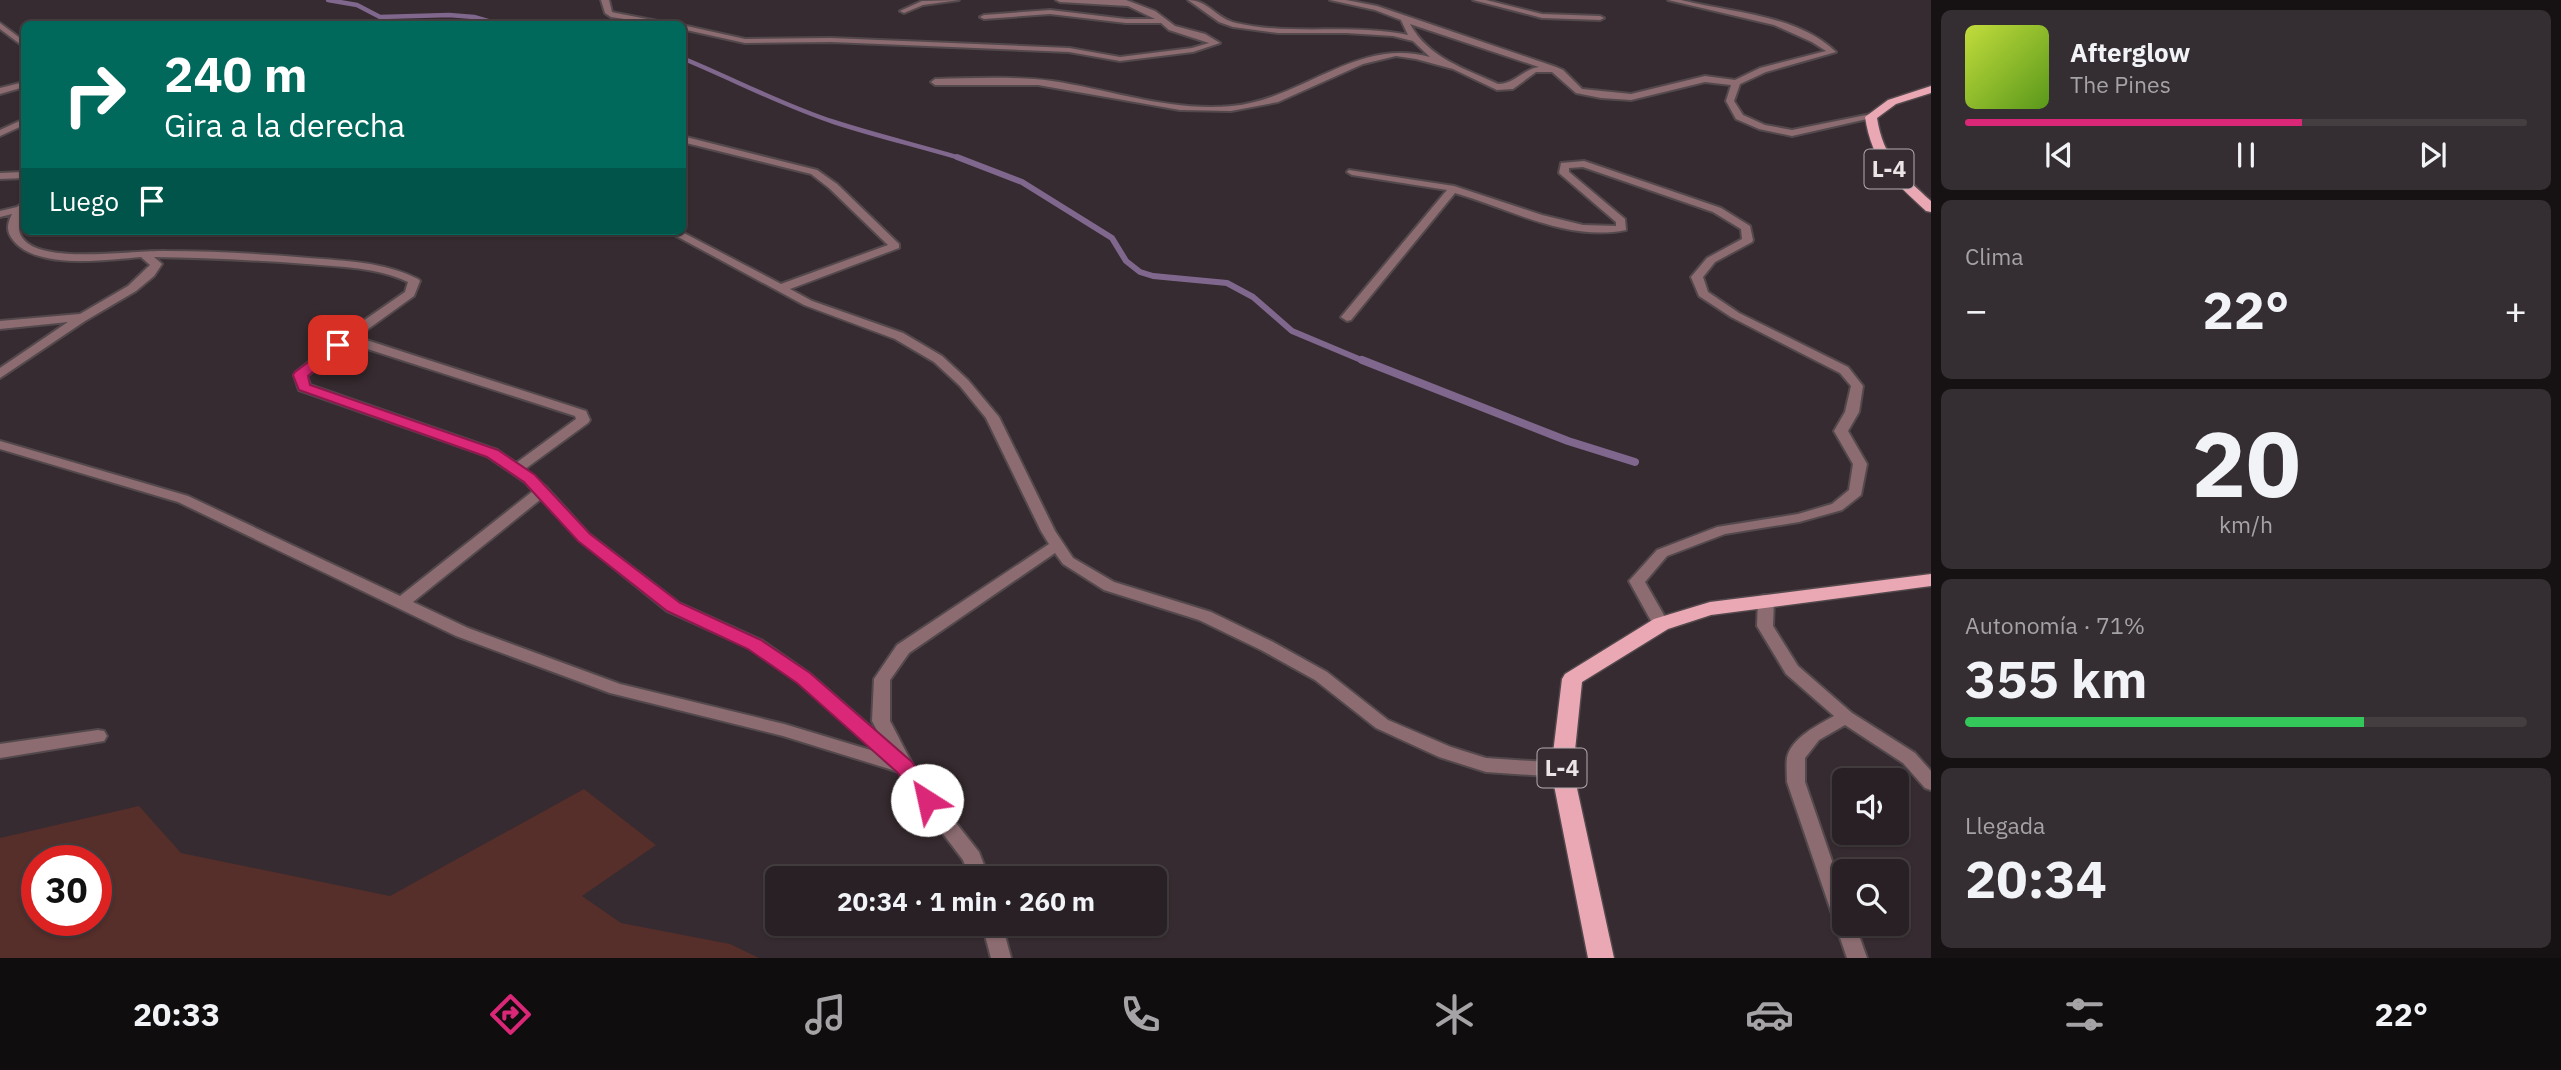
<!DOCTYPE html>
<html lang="es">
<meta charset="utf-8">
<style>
body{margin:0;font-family:"IBM Plex Sans",sans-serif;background:#342d31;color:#f1f3f6;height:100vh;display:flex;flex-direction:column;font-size:26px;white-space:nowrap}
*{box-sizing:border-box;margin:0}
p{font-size:23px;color:#a5a3a6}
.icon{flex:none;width:38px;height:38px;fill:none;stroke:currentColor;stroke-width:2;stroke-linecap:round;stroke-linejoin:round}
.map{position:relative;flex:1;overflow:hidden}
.side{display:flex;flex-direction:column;gap:10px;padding:10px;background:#161214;width:630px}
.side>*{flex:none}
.top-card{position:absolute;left:21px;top:21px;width:665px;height:214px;border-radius:10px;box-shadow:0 2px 5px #0004,0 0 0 2px #443e41;background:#00695c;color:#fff;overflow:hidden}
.buttons{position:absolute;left:1832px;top:768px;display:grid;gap:14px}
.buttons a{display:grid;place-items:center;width:77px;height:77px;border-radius:10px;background:#282024;box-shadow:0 2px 5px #0004,0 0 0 2px #443e41;font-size:35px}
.speed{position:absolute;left:21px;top:845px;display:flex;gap:14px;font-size:35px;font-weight:700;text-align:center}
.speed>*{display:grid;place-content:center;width:91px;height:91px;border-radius:50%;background:#282024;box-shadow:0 2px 5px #0004,0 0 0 2px #443e41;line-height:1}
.speed .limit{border:10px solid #d22;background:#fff;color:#111}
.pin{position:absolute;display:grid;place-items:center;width:60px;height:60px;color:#fff;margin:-30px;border-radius:14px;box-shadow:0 4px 10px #0006}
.me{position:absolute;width:77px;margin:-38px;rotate:325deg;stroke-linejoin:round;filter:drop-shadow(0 0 5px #0008)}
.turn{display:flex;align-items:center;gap:24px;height:147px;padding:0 28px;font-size:32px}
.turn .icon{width:91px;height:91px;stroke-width:2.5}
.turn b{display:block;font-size:49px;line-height:60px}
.then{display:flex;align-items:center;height:66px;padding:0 28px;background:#0003;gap:14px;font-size:26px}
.big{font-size:52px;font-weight:700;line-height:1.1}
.side .widget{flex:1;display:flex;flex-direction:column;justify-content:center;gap:10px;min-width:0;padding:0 24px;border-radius:10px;background:#342d31}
.side .dial{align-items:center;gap:0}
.dial b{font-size:91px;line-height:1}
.song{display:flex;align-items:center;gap:21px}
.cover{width:84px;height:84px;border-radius:10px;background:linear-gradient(135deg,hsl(70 70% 55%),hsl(90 70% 35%))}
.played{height:7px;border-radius:4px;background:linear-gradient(90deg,#db2777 60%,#443e41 60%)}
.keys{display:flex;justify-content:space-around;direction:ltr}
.heat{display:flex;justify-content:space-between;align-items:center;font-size:38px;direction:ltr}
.charge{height:10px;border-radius:5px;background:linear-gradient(90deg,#34c759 71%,#443e41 0)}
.trip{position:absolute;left:765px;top:866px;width:402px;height:70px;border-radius:10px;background:#282024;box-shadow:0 2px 5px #0004,0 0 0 2px #443e41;font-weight:700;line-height:70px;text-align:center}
.tab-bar{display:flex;height:112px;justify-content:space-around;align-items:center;background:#100d0e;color:#a5a3a6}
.tab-bar .icon{width:49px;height:49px}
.tab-bar .selected{color:#db2777}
.tab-bar b{font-size:32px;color:#f1f3f6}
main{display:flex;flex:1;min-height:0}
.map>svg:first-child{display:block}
.green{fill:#562e2a;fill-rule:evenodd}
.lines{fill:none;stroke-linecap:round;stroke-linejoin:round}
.stream-far2{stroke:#80678d;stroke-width:4.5}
.stream-far1{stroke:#80678d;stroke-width:6}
.stream{stroke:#80678d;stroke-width:8}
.street-casing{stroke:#53494d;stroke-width:4}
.primary-casing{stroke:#53494d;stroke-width:3}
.street{fill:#8c6c71;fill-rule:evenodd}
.primary{fill:#eaa8b4;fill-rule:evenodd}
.route{fill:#db2777;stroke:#8e194d;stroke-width:2}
.labels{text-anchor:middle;stroke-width:7;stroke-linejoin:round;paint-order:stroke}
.shield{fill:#362b30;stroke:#b5acb0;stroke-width:2}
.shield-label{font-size:23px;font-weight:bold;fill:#ebe4e7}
</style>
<main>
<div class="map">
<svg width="1931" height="958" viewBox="0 0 1931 958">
<rect width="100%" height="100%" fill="#362b30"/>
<path class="green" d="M584,789L656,845L582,896L621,923L730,944L759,958H0V838L139,806L181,853L390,896ZM37,861H96V920H37Z"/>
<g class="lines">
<path class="stream-far2" d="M328,0L357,5L380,17L449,15L474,17L498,24
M682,58C733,79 782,105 834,122C877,136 920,146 963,159"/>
<path class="stream-far1" d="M957,157L1022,182L1112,238L1126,261L1140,272L1153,276L1227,283L1253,297L1292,331L1366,362"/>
<path class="stream" d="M1362,360L1568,441L1635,462"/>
<defs>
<path id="street" d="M601,0H609L612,12L616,13L673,24H658L611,17L605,13Z
M959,0L923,5L904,13L900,11L922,1Z
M1056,0H1126L1155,11L1175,26L1205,34L1220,43L1193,52L1120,61L1069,52L831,42L745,43L682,29V25L745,39L831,38L1069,48L1120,57L1192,48L1209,43L1169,30L1161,23H1126L1050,14L984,19L980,17L984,15L1050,10L1126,19H1155L1128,6L1060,2Z
M1188,0C1208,0 1217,19 1236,23C1292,36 1351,23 1408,35L1401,20L1375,10L1330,0H1346L1377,6L1556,67L1563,70L1582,89L1631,94L1705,76L1735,80L1760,68L1826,51L1812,42L1774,25L1668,0H1681C1732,13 1796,14 1836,52L1766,72L1740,84L1734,101L1743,115L1765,125L1792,130L1871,114L1876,117L1792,136L1759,129L1736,119L1726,101L1731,85L1705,82L1631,100L1601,98L1576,93L1552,72H1536L1513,89L1497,90L1453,69L1416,59L1396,56L1363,64L1278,102L1231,111L1180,110L1038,85H935L931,82L935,79C974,78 1014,76 1052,81C1112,90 1171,112 1232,106C1304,99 1356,37 1430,57L1413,41L1393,36L1346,33H1278L1233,27L1219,22ZM1410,24L1539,67C1523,69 1515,84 1498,84C1466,69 1428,58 1410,24Z
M1473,0H1486L1542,14L1600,16L1604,18L1600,20L1542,18Z
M0,23L24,41V47L0,29Z
M24,82V87L0,94V88Z
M24,119V125L0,136V130Z
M682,136L817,170L837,184L899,244V248L790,289L812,301L903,333L942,356L968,380L999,417L1055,531L1073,558L1114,582L1211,612L1273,642L1327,672L1388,720L1451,747L1486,758L1562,763L1568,765L1571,770L1568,775L1562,777L1486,772L1439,757L1376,728L1315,680L1261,650L1199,620L1104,590L1063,564L1055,553L909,653L890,680V721L918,775L979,852L989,878H970L963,860L906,785L899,772L783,736L610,693L456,636L178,502L0,449V441L188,496L400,596L533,491L525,482L487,456L299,390L294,375L296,372L343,335L405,292L408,282C376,267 341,267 307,264C256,260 205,258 154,257L162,264L154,276L136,291L85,321L0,378V368L68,322L0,329V321L80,314L128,286L150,265L141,257C107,260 36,270 13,240C6,231 7,224 12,214L0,217V211L17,207L24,202C24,216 12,228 25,241C48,264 133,250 166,251C214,251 261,254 309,258C347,261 384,262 418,279L420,281L414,296L357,337L586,411L590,420L588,423L525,469L547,488L589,534L679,603L761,640L810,674L879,734L872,721L874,679L897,645L1049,544L1041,531L986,418L960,386L934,362L895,339L804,305L667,231H680L781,284L888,245L829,188L811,174L682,142ZM349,343L575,416L576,419L516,463L497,450L310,385L307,376ZM541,499L579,540L667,611L749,648L798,682L877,752L784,724L620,684L468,628L413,602Z
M1584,161L1721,208L1750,226L1753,240L1752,242L1715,262L1703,277L1708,292L1739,313L1848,367L1863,386L1859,412L1848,431L1867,464L1861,495L1842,510L1799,522L1725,534L1667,556L1645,582L1669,624L1667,628H1655L1629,581L1657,550L1717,527L1798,514L1832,504L1849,490L1853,464L1834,431L1845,412L1851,386L1840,373L1731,317L1699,296L1691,277L1707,258L1742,239L1741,229L1713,212L1583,167L1569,168V172L1625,219L1626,230C1568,242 1510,209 1455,193L1351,320L1347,321L1341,317L1447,190L1352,175L1347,172L1349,170L1454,186L1542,215L1583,225L1616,226V222L1559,173L1561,163Z
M24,172V178L0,179V173Z
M1766,595L1772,596L1774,600L1773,626L1798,666L1852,713L1915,753L1931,771V790L1925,788L1903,763L1845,725L1819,740L1805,758V782L1844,896V924H1855L1867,958H1847L1787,782C1787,775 1786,766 1787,758C1791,738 1818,725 1834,716L1786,674L1757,626L1758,600L1760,596Z
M98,730L104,731L107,736L104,741L0,758V744Z
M982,924H1002L1011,958H991Z"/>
<path id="primary" d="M1931,86V93L1896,104L1877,118C1883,157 1903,176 1931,201V212L1926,211C1894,181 1872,163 1865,117L1888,100Z
M1931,574V586L1711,615L1668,629L1582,682L1573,770L1614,958H1588L1551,770L1562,679L1565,674L1654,619L1710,602Z"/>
</defs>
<use href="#street" class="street-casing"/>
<use href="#primary" class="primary-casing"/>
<use href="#street" class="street"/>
<use href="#primary" class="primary"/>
</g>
<path class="route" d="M338,340L345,345L308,376L310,385L498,450L535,475L590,534L680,603L761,640L810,673L912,762L938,800L935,805L927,808L920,805L898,773L797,683L748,649L667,611L578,541L524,482L487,457L299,390L293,375L295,372Z"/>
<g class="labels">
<g class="shield">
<rect x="1864.5" y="149.5" width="49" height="39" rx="5"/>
<rect x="1537.5" y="748.5" width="49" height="39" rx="5"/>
</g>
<g class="shield-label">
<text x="1889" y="177">L-4</text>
<text x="1562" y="776">L-4</text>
</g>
</g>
</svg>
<div class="buttons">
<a><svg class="icon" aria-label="sound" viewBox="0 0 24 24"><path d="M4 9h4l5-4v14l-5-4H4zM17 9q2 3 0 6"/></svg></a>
<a><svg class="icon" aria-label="search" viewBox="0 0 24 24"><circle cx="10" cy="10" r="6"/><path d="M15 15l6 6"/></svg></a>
</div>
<div class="speed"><div class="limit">30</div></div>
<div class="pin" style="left:338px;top:345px;background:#d93025"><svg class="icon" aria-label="arrive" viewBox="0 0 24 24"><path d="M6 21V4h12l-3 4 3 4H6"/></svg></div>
<svg class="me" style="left:927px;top:800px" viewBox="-20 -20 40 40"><circle r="19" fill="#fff"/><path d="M0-13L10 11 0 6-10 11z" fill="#db2777"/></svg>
<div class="trip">20:34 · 1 min · 260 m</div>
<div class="top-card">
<div class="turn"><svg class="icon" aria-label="right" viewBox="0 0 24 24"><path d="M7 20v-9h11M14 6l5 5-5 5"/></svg><div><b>240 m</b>Gira a la derecha</div></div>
<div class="then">Luego<svg class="icon" aria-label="arrive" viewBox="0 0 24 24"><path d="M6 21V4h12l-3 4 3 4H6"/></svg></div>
</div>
</div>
<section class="side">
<div class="widget">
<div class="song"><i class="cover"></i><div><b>Afterglow</b><p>The Pines</p></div></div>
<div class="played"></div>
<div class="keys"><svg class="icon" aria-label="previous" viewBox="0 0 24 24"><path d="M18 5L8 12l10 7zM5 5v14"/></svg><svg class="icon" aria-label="pause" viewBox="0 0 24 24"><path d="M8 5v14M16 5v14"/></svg><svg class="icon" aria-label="next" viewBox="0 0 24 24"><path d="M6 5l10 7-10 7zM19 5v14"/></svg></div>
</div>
<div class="widget"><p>Clima</p>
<div class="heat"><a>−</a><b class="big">22°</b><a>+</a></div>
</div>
<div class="widget dial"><b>20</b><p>km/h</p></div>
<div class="widget"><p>Autonomía · 71%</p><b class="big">355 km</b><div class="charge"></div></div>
<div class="widget"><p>Llegada</p><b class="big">20:34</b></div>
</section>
</main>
<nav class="tab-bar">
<b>20:33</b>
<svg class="icon selected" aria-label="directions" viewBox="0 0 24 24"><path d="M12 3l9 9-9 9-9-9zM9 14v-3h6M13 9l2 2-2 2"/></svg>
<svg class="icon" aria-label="music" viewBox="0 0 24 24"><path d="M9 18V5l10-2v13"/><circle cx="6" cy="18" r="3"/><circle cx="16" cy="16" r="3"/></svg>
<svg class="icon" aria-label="phone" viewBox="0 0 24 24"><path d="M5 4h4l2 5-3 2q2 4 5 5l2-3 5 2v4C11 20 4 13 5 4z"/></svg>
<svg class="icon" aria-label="climate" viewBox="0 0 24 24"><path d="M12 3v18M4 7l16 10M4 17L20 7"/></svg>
<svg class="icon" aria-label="car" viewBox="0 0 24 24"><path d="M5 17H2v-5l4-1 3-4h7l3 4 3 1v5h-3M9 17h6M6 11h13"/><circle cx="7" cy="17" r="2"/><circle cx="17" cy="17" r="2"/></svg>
<svg class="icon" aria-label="filters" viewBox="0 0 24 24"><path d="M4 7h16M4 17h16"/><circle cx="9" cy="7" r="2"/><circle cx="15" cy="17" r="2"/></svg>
<b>22°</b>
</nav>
